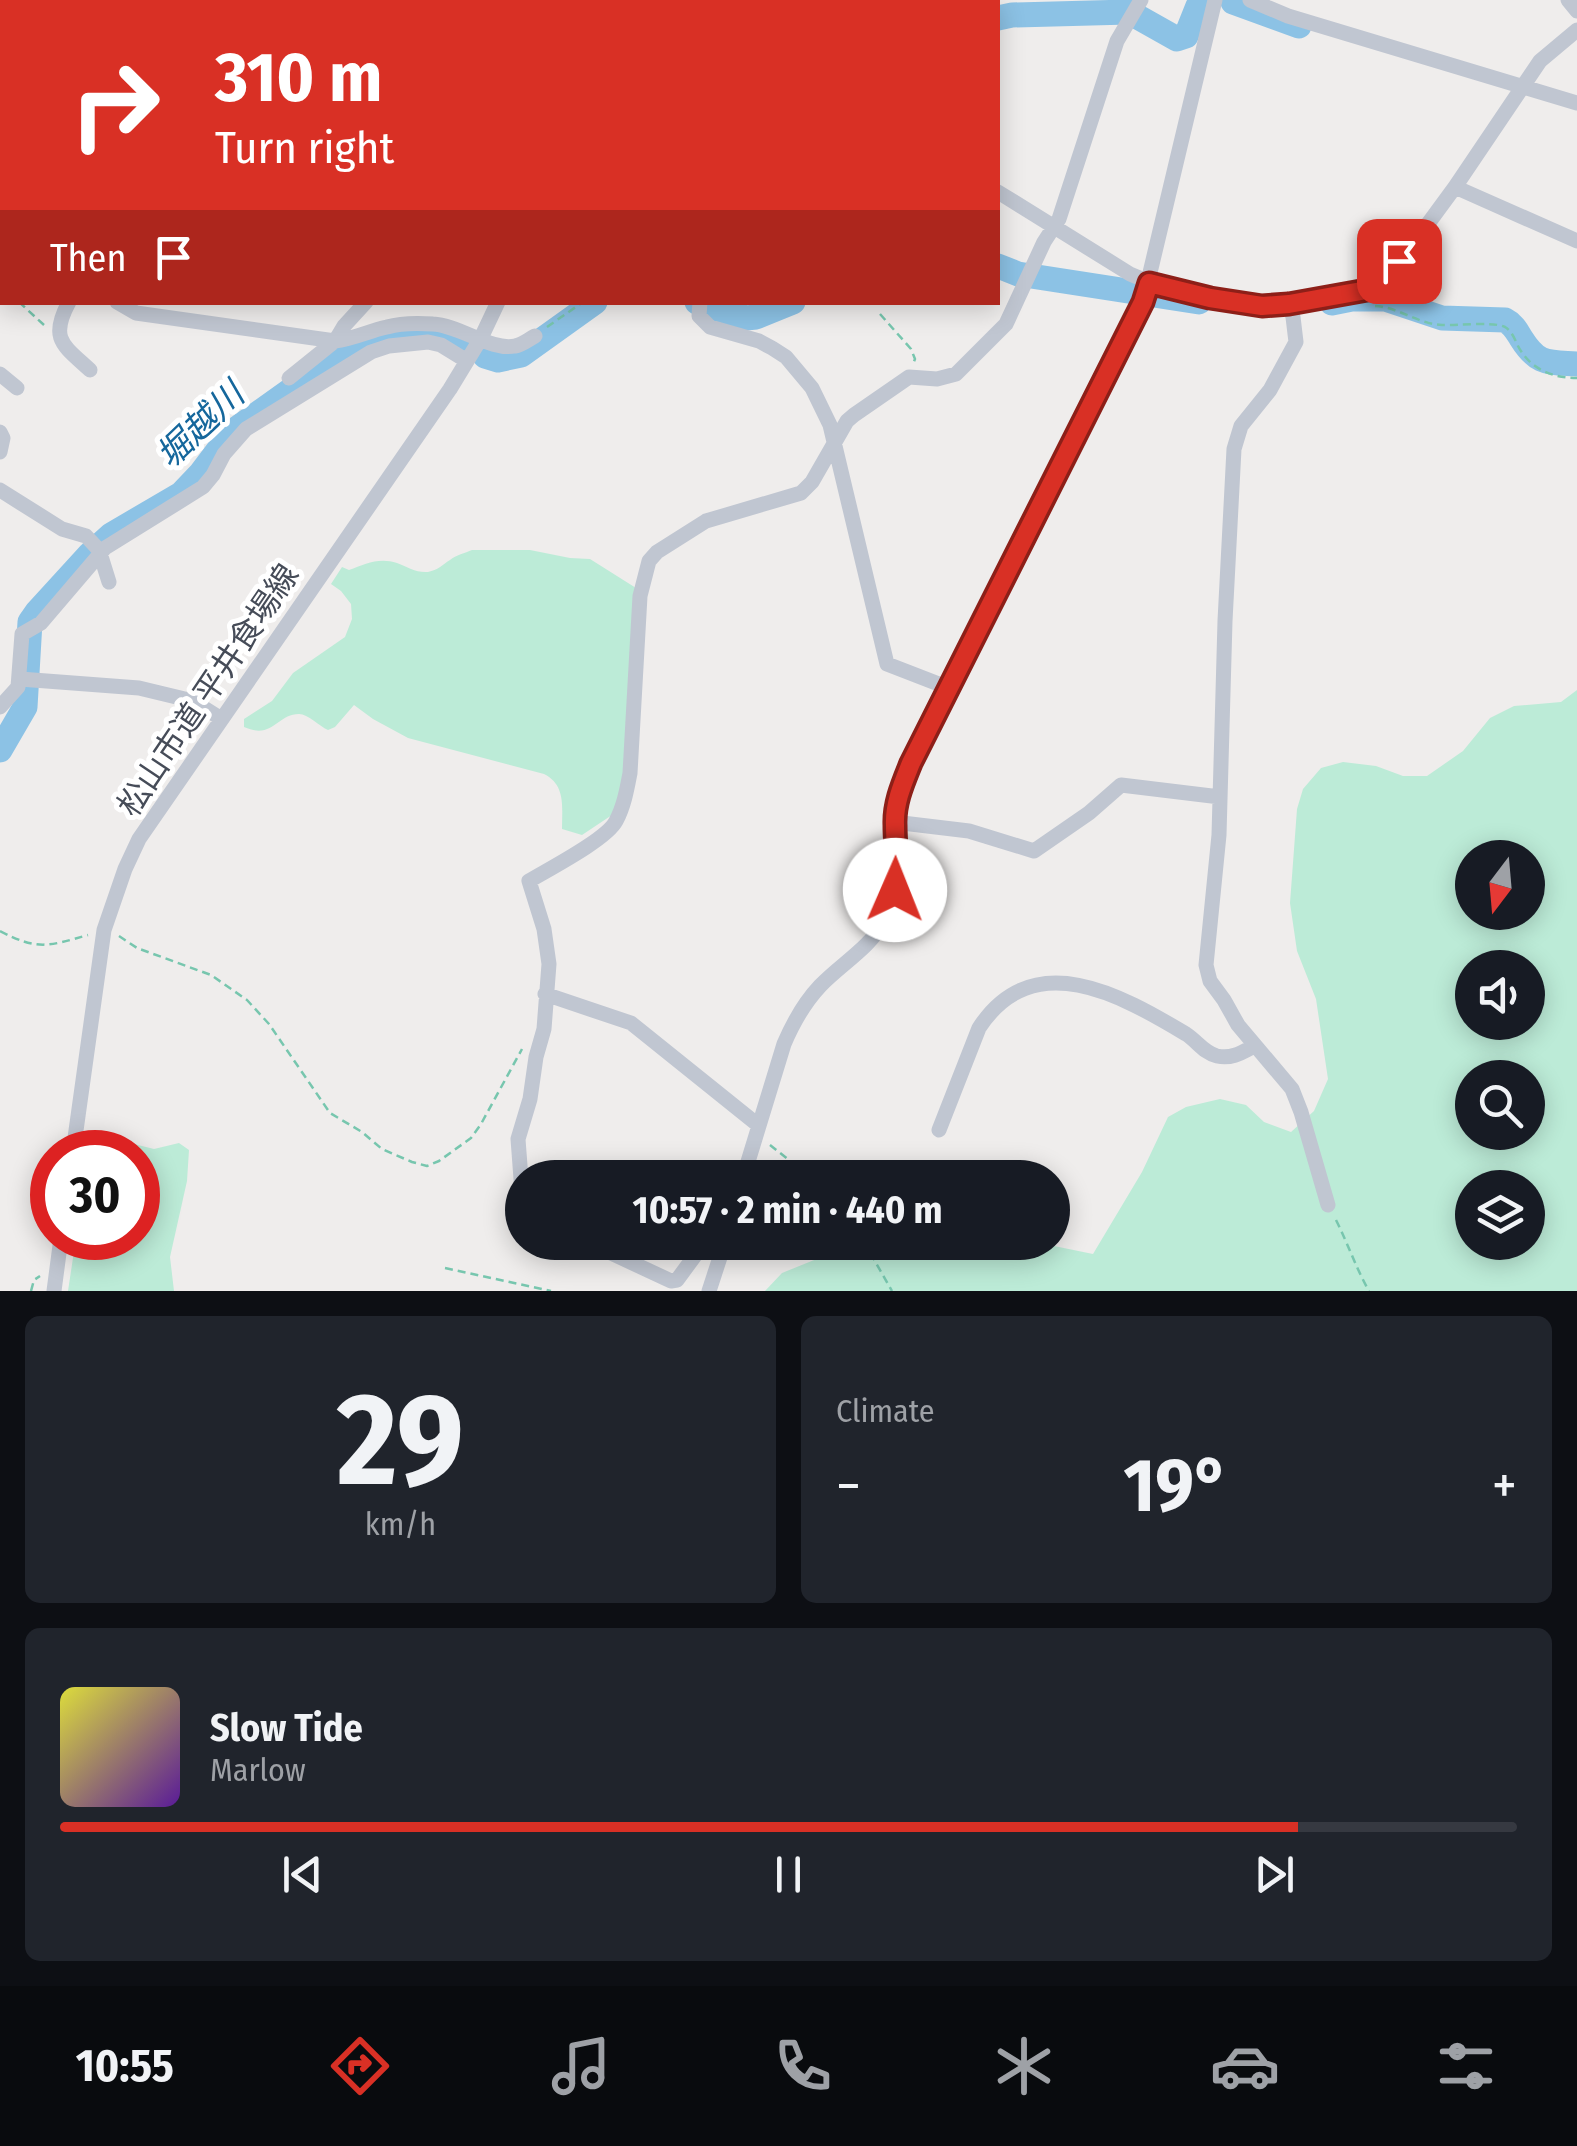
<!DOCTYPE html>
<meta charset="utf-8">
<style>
body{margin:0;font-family:"Fira Sans Condensed","Noto Sans JP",sans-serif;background:#20242c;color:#f1f3f6;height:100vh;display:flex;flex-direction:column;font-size:38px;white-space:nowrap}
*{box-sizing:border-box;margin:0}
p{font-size:32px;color:#9ea1a6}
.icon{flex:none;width:55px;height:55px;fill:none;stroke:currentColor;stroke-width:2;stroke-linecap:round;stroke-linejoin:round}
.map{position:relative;height:1291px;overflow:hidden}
.side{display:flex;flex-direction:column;gap:25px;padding:25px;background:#0d0f14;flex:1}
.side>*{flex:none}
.guide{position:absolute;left:0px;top:0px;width:1000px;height:305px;box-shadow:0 5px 25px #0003;background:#d93025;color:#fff;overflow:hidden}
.needle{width:65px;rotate:196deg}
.buttons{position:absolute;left:1455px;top:840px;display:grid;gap:20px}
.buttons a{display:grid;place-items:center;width:90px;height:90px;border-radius:50%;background:#171b24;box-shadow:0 5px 25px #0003;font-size:50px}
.speed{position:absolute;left:30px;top:1130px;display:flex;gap:20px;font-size:50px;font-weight:700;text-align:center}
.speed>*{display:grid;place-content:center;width:130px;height:130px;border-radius:50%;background:#171b24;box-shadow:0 5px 25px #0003;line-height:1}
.speed .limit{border:15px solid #d22;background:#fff;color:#111}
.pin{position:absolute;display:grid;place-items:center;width:85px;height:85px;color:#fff;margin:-42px;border-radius:20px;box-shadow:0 5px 15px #0006}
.me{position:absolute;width:110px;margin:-55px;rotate:1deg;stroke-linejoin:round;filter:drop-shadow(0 0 8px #0008)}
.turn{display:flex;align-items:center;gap:35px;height:210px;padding:0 50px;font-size:45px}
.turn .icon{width:130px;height:130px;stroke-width:2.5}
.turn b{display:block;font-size:70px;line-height:85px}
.then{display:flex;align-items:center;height:95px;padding:0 50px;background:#0003;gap:20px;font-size:38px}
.big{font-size:75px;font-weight:700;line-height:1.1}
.side .card{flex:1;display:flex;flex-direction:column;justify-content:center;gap:15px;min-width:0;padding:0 35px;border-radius:15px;background:#20242c}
.side .dial{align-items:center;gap:0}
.dial b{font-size:130px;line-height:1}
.song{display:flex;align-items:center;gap:30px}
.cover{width:120px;height:120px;border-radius:15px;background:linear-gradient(135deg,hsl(60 70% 55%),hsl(270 70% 35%))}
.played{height:10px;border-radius:5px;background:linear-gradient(90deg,#d93025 85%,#363941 85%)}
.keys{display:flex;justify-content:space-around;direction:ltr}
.heat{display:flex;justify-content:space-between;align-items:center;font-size:55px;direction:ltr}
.side .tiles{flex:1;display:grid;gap:25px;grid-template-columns:1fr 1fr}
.card:last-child{grid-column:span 2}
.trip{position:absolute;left:505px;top:1160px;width:565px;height:100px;border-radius:50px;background:#171b24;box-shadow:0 5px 25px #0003;font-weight:700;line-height:100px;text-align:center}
.dock{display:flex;height:160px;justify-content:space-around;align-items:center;background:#090b0e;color:#9ea1a6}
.dock .icon{width:70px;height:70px}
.dock .current{color:#d93025}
.dock b{font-size:45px;color:#f1f3f6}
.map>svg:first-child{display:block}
.green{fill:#bcebd7;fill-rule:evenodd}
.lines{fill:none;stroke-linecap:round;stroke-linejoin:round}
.river{stroke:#8cc2e5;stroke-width:25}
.path{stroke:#77c6ae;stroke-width:2.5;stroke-dasharray:8 5;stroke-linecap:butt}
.minor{stroke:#c0c6d1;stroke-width:15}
.route-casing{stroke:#8d1f18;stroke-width:25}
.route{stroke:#d93025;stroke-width:18}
.labels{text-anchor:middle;stroke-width:10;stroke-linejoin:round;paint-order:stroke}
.street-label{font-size:32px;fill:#464c58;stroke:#fff}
.water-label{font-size:35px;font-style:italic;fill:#15679c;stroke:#fff}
</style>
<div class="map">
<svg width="1577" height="1291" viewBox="0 0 1577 1291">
<rect width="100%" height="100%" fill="#efedec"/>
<path class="green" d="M472,550H530L570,558L590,559L636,588L625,769L615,813L582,835L562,829C562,807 566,785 544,774L408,738L373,719L354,705L335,727L328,730C319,726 308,714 299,714C277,714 273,740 244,727V719L272,701L293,673L345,637L352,619L351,604L341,591L331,584L342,567L349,570C365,564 379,557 397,563C408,567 416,573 428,572C438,570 442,565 450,560C456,555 465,553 472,550Z
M1577,690V1291H765L782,1273L824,1256L913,1260L945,1253L968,1242L1020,1243L1054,1246L1093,1254L1142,1172L1168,1117L1186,1107L1220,1099L1246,1105L1264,1122L1291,1132L1314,1111L1328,1079L1316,999L1297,951L1290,903L1297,809L1303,789L1321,768L1343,762L1376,766L1403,776H1427L1463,751L1490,718L1514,706L1561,702ZM1472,858H1528V912H1472ZM1472,968H1528V1022H1472ZM1472,1078H1528V1132H1472ZM1472,1188H1528V1242H1472Z
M114,1139L154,1149L179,1143L189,1150L187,1181L170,1257L174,1291H68L76,1238H138V1152H97Z"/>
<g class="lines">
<path class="river" d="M30,0L36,2
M908,0L912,2
M1233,2L1299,26
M998,18L1012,15L1129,12L1177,39L1186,36L1198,6L1206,0
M998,266L1018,274L1199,302
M697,302L746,318L756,317L793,302
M1332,303L1352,299H1385L1442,318L1505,320C1513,324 1516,330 1521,338C1538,365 1547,362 1577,364
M485,356L498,360L521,355L595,302
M0,750L25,707L30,622L37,612L90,554L111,535L181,494L201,473L232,432L319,370L383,339L403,335H438L462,345"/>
<path class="path" d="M422,2L423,0
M0,59H2
M19,302L44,325
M1375,306C1398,307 1418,324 1442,325C1458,326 1492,321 1505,327C1512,331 1515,340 1518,346C1530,369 1552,378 1577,378
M880,314L911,349L915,359L913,364
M547,327L583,302
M0,931C38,951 49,946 88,935
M119,936L137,948L211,975L247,1000L269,1024L330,1113L362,1132L382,1149L412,1162L427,1166L439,1161L471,1138L481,1124L522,1049
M770,1145L794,1164L819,1178
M1336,1220C1348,1244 1356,1268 1369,1291
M864,1242L892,1291
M445,1268L551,1291
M31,1291L34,1280L40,1276"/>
<path class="minor" d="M47,0L50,2
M1250,0L1288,16L1577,103
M1568,0L1577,11
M127,2L129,0
M599,2L600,0
M786,2V0
M1455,187L1577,241
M998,192L1130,274C1169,292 1242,310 1285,305C1314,301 1342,292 1372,291L1383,285L1455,187L1540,61L1577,30
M0,210L2,207
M0,293L2,291
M69,302C49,339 63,345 90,370
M117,302L136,313L335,341C354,339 368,331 387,327C401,323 419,323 433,324C459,325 491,351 515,346C522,345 529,339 535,336
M700,302L699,316L710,327L759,341L772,348L786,357L812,388L830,425L887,664L949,688
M1289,304L1293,317L1296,342L1270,390L1241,426L1234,449L1225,621L1219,835L1206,965L1210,981L1224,1000L1238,1025L1292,1089L1301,1112L1328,1205
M0,374L17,388
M289,378L335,341L344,326L366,302
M0,432L3,438L0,452
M0,490L62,529L86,536L99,550L109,582
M20,679L139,688L193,701L220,718
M0,707L18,687L22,634L41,623L105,548L203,487L213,475L224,454L246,429L371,352L389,346L428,342L441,345L467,361
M894,822L969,831L1034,851L1089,813L1121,785L1220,797
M545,994L631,1023L758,1125
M939,1130L979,1028C1033,945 1121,995 1186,1034C1197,1041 1204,1053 1217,1056C1232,1059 1241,1053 1254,1046
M73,1152L104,930L125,869L139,839L450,389L481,338L498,302
M743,1178L784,1044C793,1023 804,1003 820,986C842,963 869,949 885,920C902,888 894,857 894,822C895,801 903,782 911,763L1143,302L1215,0
M522,1192L518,1139L530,1099L536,1057L544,1029L549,964L544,929L529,881C549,869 607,839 616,821C624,806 627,789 630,773L640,596L649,561L657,552L706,521L801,493L812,482L847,421L854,415L909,377L937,379L956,374L1006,324L1044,242L1059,219L1117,41L1141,0
M574,1242L611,1253L671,1281L677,1280L705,1242
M54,1291L61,1238
M709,1291L725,1242"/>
</g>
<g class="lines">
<defs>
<path id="route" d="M895,890C899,868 895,848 895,825C894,803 903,783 911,763L1143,302L1149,283L1210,298L1262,306L1289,304L1378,288L1383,285L1399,261"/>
</defs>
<use href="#route" class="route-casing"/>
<use href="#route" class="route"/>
</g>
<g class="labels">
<g class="street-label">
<text transform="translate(208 690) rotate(-56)" y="11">松山市道 平井食場線</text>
</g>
<g class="water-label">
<text transform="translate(200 425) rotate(-44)" y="12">堀越川</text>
</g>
</g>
</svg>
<div class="buttons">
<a><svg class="needle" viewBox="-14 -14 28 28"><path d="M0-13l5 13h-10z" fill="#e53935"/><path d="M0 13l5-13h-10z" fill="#9ea1a6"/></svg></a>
<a><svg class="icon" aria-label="sound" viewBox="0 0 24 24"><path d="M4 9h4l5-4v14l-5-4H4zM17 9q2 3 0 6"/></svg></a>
<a><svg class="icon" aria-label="search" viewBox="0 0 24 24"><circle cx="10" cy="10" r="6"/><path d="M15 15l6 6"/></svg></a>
<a><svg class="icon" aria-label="layers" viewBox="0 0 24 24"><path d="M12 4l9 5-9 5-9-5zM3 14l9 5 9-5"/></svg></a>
</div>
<div class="speed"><div class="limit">30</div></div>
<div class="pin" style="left:1399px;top:261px;background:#d93025"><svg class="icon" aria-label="arrive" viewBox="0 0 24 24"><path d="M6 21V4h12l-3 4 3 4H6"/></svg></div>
<svg class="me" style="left:895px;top:890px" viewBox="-20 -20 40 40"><circle r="19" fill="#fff"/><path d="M0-13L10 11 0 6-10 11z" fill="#d93025"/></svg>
<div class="trip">10:57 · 2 min · 440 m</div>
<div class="guide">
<div class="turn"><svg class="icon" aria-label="right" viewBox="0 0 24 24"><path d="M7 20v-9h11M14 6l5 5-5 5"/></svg><div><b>310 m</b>Turn right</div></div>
<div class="then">Then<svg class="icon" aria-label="arrive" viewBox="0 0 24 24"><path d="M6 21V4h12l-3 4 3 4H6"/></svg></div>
</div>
</div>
<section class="side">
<div class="tiles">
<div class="card dial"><b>29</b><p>km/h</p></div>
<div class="card"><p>Climate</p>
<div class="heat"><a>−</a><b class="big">19°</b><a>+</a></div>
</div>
<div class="card">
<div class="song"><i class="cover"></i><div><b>Slow Tide</b><p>Marlow</p></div></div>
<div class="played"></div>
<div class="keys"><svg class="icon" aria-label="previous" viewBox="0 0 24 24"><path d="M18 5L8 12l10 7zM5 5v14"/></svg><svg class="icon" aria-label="pause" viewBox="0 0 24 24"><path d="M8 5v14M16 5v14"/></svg><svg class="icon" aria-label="next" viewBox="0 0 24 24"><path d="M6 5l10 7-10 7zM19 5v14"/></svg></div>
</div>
</div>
</section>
<nav class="dock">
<b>10:55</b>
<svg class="icon current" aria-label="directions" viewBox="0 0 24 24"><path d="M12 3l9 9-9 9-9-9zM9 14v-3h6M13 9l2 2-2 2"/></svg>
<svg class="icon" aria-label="music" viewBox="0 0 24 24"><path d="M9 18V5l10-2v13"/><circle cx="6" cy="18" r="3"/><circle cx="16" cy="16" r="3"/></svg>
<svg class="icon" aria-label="phone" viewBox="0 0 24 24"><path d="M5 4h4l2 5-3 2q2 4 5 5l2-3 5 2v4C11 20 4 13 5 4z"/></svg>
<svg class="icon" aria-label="climate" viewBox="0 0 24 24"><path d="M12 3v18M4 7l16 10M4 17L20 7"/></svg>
<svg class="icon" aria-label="car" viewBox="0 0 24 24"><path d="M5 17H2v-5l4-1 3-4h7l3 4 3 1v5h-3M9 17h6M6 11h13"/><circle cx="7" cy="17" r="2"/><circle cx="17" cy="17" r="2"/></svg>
<svg class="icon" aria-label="filters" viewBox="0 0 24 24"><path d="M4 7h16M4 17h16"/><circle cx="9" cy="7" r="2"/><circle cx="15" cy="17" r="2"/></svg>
</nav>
